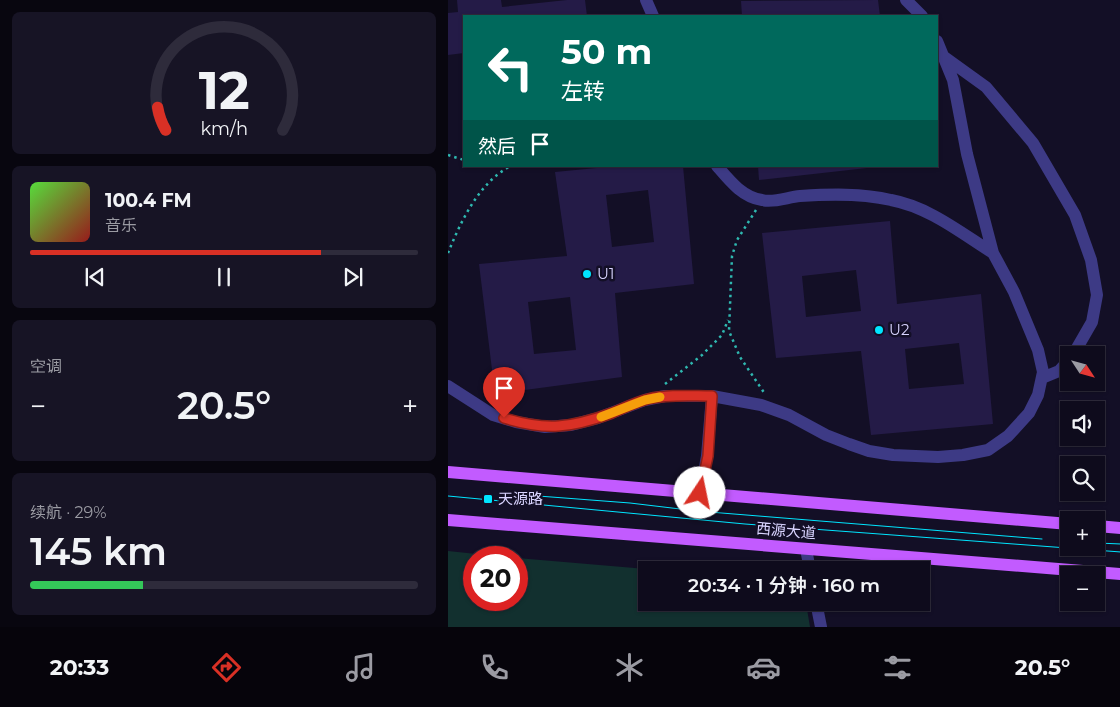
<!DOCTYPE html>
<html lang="zh">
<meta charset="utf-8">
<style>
body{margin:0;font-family:Montserrat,"Noto Sans SC",sans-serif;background:#171425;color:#f1f3f6;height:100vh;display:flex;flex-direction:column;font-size:19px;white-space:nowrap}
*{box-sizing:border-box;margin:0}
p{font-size:16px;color:#9b9ba3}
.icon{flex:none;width:28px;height:28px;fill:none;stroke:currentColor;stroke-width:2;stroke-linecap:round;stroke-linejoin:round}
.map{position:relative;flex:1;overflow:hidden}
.side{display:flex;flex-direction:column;gap:12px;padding:12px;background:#08060f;width:448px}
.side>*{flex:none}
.top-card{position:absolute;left:15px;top:15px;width:475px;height:152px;border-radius:0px;box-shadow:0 1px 4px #0004,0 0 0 1px #2e2b3b;background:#00695c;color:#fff;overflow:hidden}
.needle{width:32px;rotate:126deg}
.tools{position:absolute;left:612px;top:346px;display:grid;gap:10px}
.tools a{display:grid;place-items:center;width:45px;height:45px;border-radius:0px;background:#0e0b1c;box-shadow:0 1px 4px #0004,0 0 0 1px #2e2b3b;font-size:25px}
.speed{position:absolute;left:15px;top:546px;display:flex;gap:10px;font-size:25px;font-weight:700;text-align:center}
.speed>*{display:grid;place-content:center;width:65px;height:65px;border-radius:50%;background:#0e0b1c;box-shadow:0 1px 4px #0004,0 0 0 1px #2e2b3b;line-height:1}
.speed .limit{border:8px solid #d22;background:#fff;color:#111}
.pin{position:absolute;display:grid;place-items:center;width:42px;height:42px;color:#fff;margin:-51px -21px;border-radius:50% 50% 50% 0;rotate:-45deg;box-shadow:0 0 5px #0007}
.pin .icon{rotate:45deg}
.me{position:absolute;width:55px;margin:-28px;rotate:11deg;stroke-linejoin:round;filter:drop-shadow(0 0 4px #0008)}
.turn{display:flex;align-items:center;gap:18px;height:105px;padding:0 15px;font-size:22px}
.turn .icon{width:65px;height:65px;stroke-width:2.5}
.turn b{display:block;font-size:35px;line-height:42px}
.then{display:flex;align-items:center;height:48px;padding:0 15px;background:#0003;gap:10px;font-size:19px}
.big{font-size:38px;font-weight:600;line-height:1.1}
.side .card{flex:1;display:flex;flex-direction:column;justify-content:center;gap:8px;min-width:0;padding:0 18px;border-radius:8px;background:#171425}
.side .dial{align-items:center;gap:0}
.dial svg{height:130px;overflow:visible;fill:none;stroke:#2e2b3b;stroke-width:7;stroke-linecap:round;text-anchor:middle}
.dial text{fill:#f1f3f6;stroke:none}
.song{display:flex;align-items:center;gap:15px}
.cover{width:60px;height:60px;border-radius:8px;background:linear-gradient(135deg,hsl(110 70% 55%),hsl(0 70% 35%))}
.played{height:5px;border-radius:2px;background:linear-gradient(90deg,#d93025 75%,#2e2b3b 75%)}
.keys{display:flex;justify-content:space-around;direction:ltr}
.heat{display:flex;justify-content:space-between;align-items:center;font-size:28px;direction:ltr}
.charge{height:8px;border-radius:4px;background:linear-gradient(90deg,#34c759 29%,#2e2b3b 0)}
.trip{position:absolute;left:190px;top:561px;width:292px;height:50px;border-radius:0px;background:#0e0b1c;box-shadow:0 1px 4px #0004,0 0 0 1px #2e2b3b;font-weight:600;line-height:50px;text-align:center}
.dock{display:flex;height:80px;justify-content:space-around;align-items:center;background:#06040b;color:#9b9ba3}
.dock .icon{width:35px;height:35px}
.dock .current{color:#d93025}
.dock b{font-size:22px;color:#f1f3f6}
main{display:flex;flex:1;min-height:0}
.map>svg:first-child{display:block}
.green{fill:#12302f}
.building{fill:#241b47;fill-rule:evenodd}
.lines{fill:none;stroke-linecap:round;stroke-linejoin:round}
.path{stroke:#2fb8b0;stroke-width:2.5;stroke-dasharray:2.5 4;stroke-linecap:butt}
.minor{stroke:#3d3a85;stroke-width:12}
.major{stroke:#c25bff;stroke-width:12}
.tram{stroke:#00e5ff;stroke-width:1}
.route-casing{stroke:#8d1f18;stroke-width:12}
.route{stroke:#d93025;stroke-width:9}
.slow{stroke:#f59e0b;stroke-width:9}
.poi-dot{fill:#00e5ff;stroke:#130f26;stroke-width:2}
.labels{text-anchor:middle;stroke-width:5;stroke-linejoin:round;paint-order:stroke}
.poi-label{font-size:15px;fill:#d9d4ff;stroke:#130f26;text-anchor:start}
.street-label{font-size:15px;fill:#d9d4ff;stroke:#130f26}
</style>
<main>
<section class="side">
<div class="card dial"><svg viewBox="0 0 100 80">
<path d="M14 69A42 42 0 1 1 86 69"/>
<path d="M14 69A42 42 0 0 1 9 55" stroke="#d93025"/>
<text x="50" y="56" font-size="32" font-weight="700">12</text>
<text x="50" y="72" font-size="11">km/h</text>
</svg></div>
<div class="card">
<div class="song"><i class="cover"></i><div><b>100.4 FM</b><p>音乐</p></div></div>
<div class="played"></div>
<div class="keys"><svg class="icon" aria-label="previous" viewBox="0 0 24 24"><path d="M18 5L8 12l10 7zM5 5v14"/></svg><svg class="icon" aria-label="pause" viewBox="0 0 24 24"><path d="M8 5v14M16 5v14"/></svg><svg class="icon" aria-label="next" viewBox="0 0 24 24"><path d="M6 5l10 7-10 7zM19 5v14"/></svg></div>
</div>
<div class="card"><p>空调</p>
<div class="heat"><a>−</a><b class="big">20.5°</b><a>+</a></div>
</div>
<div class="card"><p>续航 · 29%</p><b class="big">145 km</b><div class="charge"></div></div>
</section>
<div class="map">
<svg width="673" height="627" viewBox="0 0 673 627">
<rect width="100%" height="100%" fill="#130f26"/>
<path class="green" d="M0,551L68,558H26V600H69V558L210,570H199V602L358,603L362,627H0Z"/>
<path class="building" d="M9,0H53L54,7L119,0H137L139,16H16V53L0,55V13L10,12Z
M430,0L432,16H294L293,1Z
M169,166H235L246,284L167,293L174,377L47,394L31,264L119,256L107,172ZM200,190L206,242L164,247L158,195ZM122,297L128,350L86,354L80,302Z
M310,166H419V168L311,180Z
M442,221L449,304L533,294L545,424L423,435L413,351L328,358L314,233ZM408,270L413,311L358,317L354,276ZM511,343L516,384L461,389L457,349Z"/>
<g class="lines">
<path class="path" d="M0,155L16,160
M308,210L289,240L284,256L281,331L292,357L317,394
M0,253C13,221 31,182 63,166
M217,384L254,355L274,335L280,320"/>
<path class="minor" d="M198,0L205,16
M458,0L474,16
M495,56L538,87L585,143L627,215L643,260L649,295L644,322L625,355
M269,166C281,180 294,197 314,200C326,203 340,197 352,196C382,194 414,193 443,200C481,207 513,233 545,253
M594,378L611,371L621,360
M0,386L45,415L68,422L97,427L123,425L150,418L197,400L217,396H264L313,405L341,415L378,435L401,444L421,451L445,455L490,457L515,455L540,450L560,436L581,413L590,395L595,372L590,350L566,292L545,253L519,154L505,80L489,41
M252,493L259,456L264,396
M358,549L362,570
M368,602L373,627"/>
<path class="major" d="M0,472L621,524
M0,520L673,574
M649,526L673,528"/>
<path class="tram" d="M51,493L182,503L249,511L594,539
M0,496L297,524L673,552
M649,543L673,544"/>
</g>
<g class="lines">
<defs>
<path id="route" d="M56,418C98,431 123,428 164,413C176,408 188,402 200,399C221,394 243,396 264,396L260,456L252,493"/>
</defs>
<use href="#route" class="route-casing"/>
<use href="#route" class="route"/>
<path class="slow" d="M153,417L197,400L212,397"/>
</g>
<g class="poi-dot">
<circle cx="139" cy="274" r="5"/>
<circle cx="431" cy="330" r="5"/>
<rect x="35" y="494" width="10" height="10" rx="2.5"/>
</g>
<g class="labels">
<g class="poi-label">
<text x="149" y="279">U1</text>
<text x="441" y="335">U2</text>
<text x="50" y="504">天源路</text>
</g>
<g class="street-label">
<text transform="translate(338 531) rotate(5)" y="5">西源大道</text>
</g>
</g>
</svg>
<div class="tools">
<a><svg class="needle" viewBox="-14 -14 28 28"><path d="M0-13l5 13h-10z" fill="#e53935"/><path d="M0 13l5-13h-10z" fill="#9b9ba3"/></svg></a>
<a><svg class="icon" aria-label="sound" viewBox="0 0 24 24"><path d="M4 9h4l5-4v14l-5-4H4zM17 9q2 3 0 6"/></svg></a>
<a><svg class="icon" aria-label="search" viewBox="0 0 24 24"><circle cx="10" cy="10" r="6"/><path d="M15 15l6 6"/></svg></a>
<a>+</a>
<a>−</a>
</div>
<div class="speed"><div class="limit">20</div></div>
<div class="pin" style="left:56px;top:418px;background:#d93025"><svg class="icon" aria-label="arrive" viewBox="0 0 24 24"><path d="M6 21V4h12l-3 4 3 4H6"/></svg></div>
<svg class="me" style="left:252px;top:493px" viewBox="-20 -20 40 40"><circle r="19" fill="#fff"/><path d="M0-13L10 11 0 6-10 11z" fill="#d93025"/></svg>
<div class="trip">20:34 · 1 分钟 · 160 m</div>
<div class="top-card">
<div class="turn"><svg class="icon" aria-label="left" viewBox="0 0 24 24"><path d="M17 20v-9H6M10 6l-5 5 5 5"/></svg><div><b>50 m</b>左转</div></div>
<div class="then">然后<svg class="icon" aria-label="arrive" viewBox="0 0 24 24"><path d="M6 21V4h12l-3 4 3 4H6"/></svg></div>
</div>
</div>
</main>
<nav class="dock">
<b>20:33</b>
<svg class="icon current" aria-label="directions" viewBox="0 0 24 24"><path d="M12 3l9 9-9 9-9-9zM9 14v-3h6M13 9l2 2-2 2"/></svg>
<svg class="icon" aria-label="music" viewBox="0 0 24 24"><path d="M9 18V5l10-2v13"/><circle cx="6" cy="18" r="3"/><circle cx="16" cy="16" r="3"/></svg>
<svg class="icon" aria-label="phone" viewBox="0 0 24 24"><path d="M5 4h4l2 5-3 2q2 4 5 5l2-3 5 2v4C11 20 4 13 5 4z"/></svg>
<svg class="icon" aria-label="climate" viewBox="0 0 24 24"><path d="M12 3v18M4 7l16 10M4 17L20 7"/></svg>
<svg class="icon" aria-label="car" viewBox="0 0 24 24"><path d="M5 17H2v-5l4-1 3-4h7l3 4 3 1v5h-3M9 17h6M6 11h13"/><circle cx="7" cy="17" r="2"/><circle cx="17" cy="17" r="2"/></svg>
<svg class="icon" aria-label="filters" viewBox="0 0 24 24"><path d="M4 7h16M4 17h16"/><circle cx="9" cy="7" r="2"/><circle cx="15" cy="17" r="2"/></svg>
<b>20.5°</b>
</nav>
